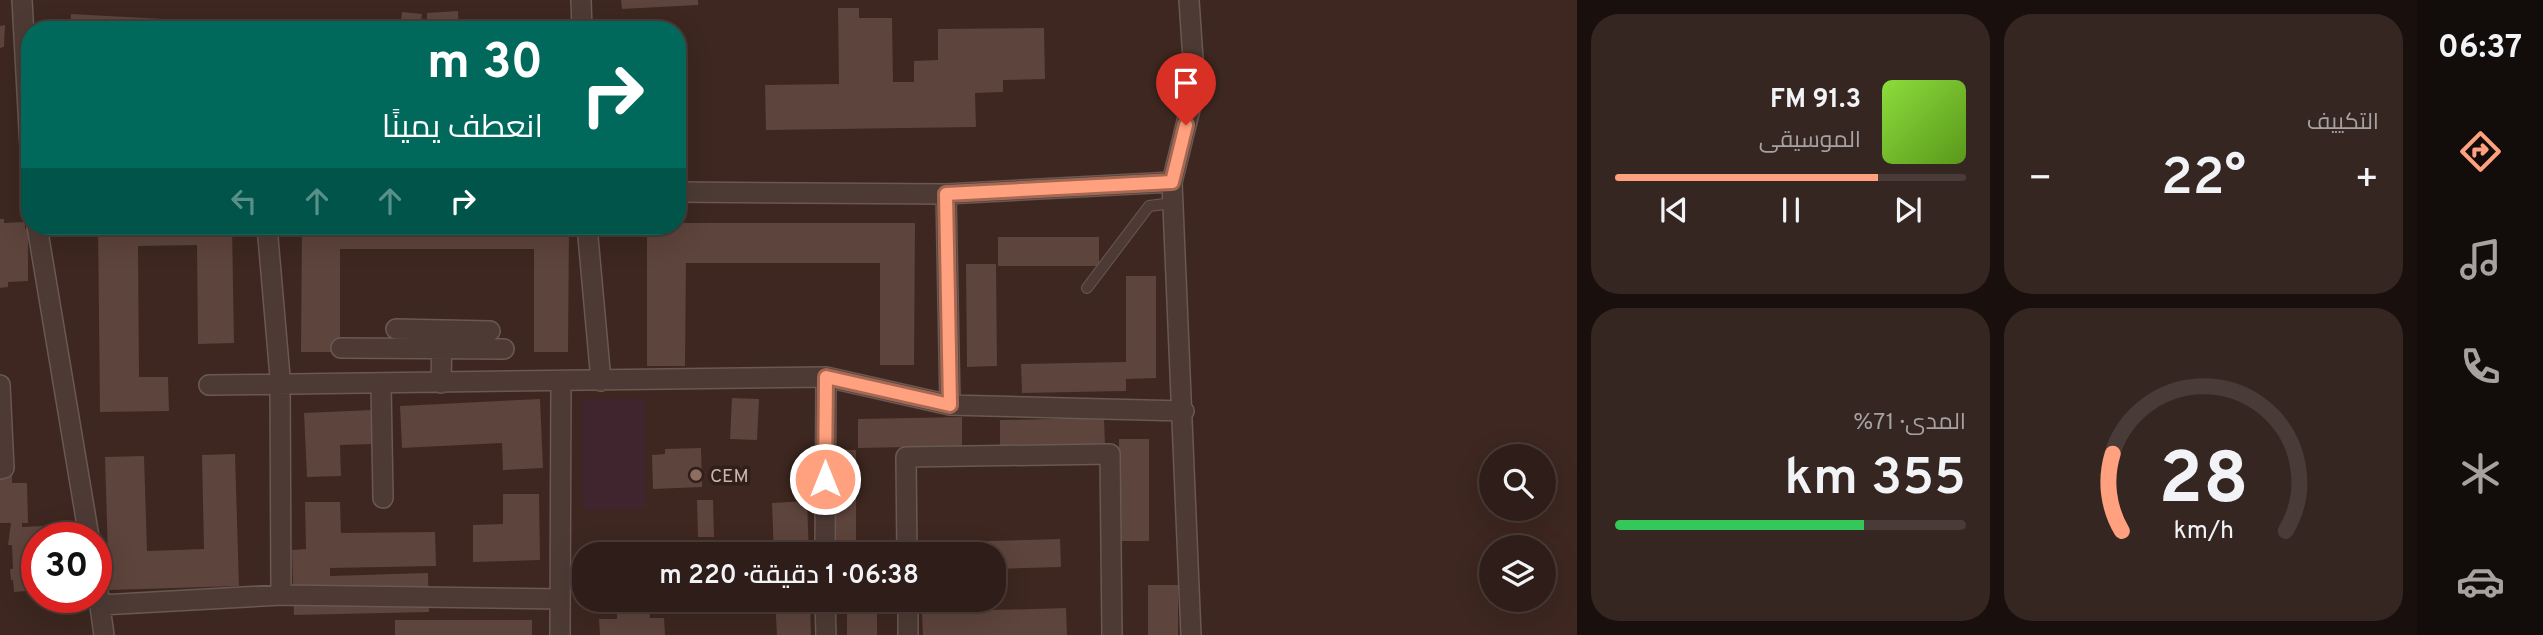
<!DOCTYPE html>
<html lang="ar">
<meta charset="utf-8">
<style>
body{margin:0;font-family:Overpass,Cairo,sans-serif;background:#362621;color:#f1f3f6;direction:rtl;height:100vh;display:flex;flex-direction:column;font-size:26px;white-space:nowrap}
*{box-sizing:border-box;margin:0}
p{font-size:23px;color:#a7a2a2}
.icon{flex:none;width:38px;height:38px;fill:none;stroke:currentColor;stroke-width:2;stroke-linecap:round;stroke-linejoin:round}
.map{position:relative;flex:1;overflow:hidden;direction:ltr}
.drawer{display:flex;flex-direction:column;gap:14px;padding:14px;background:#19100d;width:840px}
.drawer>*{flex:none}
.top-card{position:absolute;left:21px;top:21px;width:665px;height:214px;border-radius:28px;box-shadow:0 7px 28px #0002,0 0 0 2px #493b37;direction:rtl;background:#00695c;color:#fff;overflow:hidden}
.buttons{position:absolute;left:1479px;top:444px;display:grid;gap:14px}
.buttons a{display:grid;place-items:center;width:77px;height:77px;border-radius:50%;background:#2e1d18;box-shadow:0 7px 28px #0002,0 0 0 2px #493b37;font-size:35px}
.speed{position:absolute;left:21px;top:522px;display:flex;gap:14px;font-size:35px;font-weight:700;text-align:center}
.speed>*{display:grid;place-content:center;width:91px;height:91px;border-radius:50%;background:#2e1d18;box-shadow:0 7px 28px #0002,0 0 0 2px #493b37;line-height:1}
.speed .limit{border:10px solid #d22;background:#fff;color:#111}
.pin{position:absolute;display:grid;place-items:center;width:60px;height:60px;color:#fff;margin:-72px -30px;border-radius:50% 50% 50% 0;rotate:-45deg;box-shadow:0 0 7px #0007}
.pin .icon{rotate:45deg}
.me{position:absolute;width:77px;margin:-38px;rotate:0deg;stroke-linejoin:round;filter:drop-shadow(0 0 5px #0008)}
.turn{display:flex;align-items:center;gap:24px;height:147px;padding:0 28px;font-size:32px}
.turn .icon{width:91px;height:91px;stroke-width:2.5}
.turn b{display:block;font-size:49px;line-height:60px}
.lanes{display:flex;align-items:center;height:66px;padding:0 28px;background:#0003;justify-content:center;gap:35px;direction:ltr}
.lanes .off{opacity:.35}
.big{font-size:52px;font-weight:600;line-height:1.1}
.drawer .card{flex:1;display:flex;flex-direction:column;justify-content:center;gap:10px;min-width:0;padding:0 24px;border-radius:28px;background:#362621}
.drawer .dial{align-items:center;gap:0}
.dial svg{height:182px;overflow:visible;fill:none;stroke:#493b37;stroke-width:7;stroke-linecap:round;text-anchor:middle}
.dial text{fill:#f1f3f6;stroke:none}
.song{display:flex;align-items:center;gap:21px}
.cover{width:84px;height:84px;border-radius:10px;background:linear-gradient(135deg,hsl(90 70% 55%),hsl(90 70% 35%))}
.played{height:7px;border-radius:4px;background:linear-gradient(90deg,#ffa07e 75%,#493b37 75%)}
.keys{display:flex;justify-content:space-around;direction:ltr}
.heat{display:flex;justify-content:space-between;align-items:center;font-size:38px;direction:ltr}
.charge{height:10px;border-radius:5px;background:linear-gradient(90deg,#34c759 71%,#493b37 0)}
.drawer .tiles{flex:1;display:grid;gap:14px;grid-template-columns:repeat(2,1fr)}
.trip{position:absolute;left:572px;top:542px;width:434px;height:70px;border-radius:28px;background:#2e1d18;box-shadow:0 7px 28px #0002,0 0 0 2px #493b37;font-weight:600;line-height:70px;text-align:center;direction:rtl}
main{display:flex;flex:1;min-height:0}
.tab-bar{display:flex;flex-direction:column;width:126px;justify-content:space-around;align-items:center;background:#120c0a;color:#a7a2a2}
.tab-bar .icon{width:49px;height:49px}
.tab-bar .on{color:#ffa07e}
.tab-bar b{font-size:32px;color:#f1f3f6}
.map>svg:first-child{display:block}
.green{fill:#41252e}
.building{fill:#5d443c}
.lines{fill:none;stroke-linecap:round;stroke-linejoin:round}
.lane-casing{stroke:#6a5852;stroke-width:12}
.street-casing{stroke:#6a5852;stroke-width:22}
.lane{stroke:#4d3a34;stroke-width:10}
.street{stroke:#4d3a34;stroke-width:19}
.route-casing{stroke:#a66852;stroke-width:18}
.route{stroke:#ffa07e;stroke-width:12}
.education-dot{fill:#8d6e63;stroke:#311f1a;stroke-width:2.5}
.labels{text-anchor:middle;stroke-width:7;stroke-linejoin:round;paint-order:stroke}
.poi-label{font-size:19px;fill:#c9b6af;stroke:#311f1a;text-anchor:start}
</style>
<main>
<nav class="tab-bar">
<b>06:37</b>
<svg class="icon on" aria-label="directions" viewBox="0 0 24 24"><path d="M12 3l9 9-9 9-9-9zM9 14v-3h6M13 9l2 2-2 2"/></svg>
<svg class="icon" aria-label="music" viewBox="0 0 24 24"><path d="M9 18V5l10-2v13"/><circle cx="6" cy="18" r="3"/><circle cx="16" cy="16" r="3"/></svg>
<svg class="icon" aria-label="phone" viewBox="0 0 24 24"><path d="M5 4h4l2 5-3 2q2 4 5 5l2-3 5 2v4C11 20 4 13 5 4z"/></svg>
<svg class="icon" aria-label="climate" viewBox="0 0 24 24"><path d="M12 3v18M4 7l16 10M4 17L20 7"/></svg>
<svg class="icon" aria-label="car" viewBox="0 0 24 24"><path d="M5 17H2v-5l4-1 3-4h7l3 4 3 1v5h-3M9 17h6M6 11h13"/><circle cx="7" cy="17" r="2"/><circle cx="17" cy="17" r="2"/></svg>
</nav>
<section class="drawer">
<div class="tiles">
<div class="card"><p>التكييف</p>
<div class="heat"><a>−</a><b class="big">22°</b><a>+</a></div>
</div>
<div class="card">
<div class="song"><i class="cover"></i><div><b>91.3 FM</b><p>الموسيقى</p></div></div>
<div class="played"></div>
<div class="keys"><svg class="icon" aria-label="previous" viewBox="0 0 24 24"><path d="M18 5L8 12l10 7zM5 5v14"/></svg><svg class="icon" aria-label="pause" viewBox="0 0 24 24"><path d="M8 5v14M16 5v14"/></svg><svg class="icon" aria-label="next" viewBox="0 0 24 24"><path d="M6 5l10 7-10 7zM19 5v14"/></svg></div>
</div>
<div class="card dial"><svg viewBox="0 0 100 80">
<path d="M14 69A42 42 0 1 1 86 69"/>
<path d="M14 69A42 42 0 0 1 10 35" stroke="#ffa07e"/>
<text x="50" y="56" font-size="32" font-weight="700">28</text>
<text x="50" y="72" font-size="11">km/h</text>
</svg></div>
<div class="card"><p>المدى · 71%</p><b class="big">355 km</b><div class="charge"></div></div>
</div>
</section>
<div class="map">
<svg width="1577" height="635" viewBox="0 0 1577 635">
<rect width="100%" height="100%" fill="#3d2720"/>
<path class="green" d="M583,399H645V509L583,510Z"/>
<path class="building" d="M621,0H698V5L622,9Z
M838,8H859V18H892L893,82H914V61L938,60V29L1044,28L1045,79L1003,80V92L975,93L976,127L766,130L765,85L839,84Z
M458,11L459,30H427V13Z
M402,12L422,14L420,30H400Z
M71,14L164,19L163,30H70Z
M5,25L4,47L0,48V26Z
M0,219H4V223L25,222V229H28V281L8,282V287L0,288Z
M677,223H915L914,365H880V263H686L685,366H647V226H677Z
M98,226H232L234,343L198,344L197,245L138,246L139,377H168L169,411L100,412Z
M302,226H569L568,352H534V249H340V352H301Z
M998,237H1099V266H998Z
M966,264H996L997,366L967,367Z
M1126,276H1156V378L1126,379V391L1022,393L1021,364L1126,362Z
M732,398L759,399L757,440L730,439Z
M540,399L543,468L503,470L502,443L402,448L400,406Z
M372,410L373,444L340,445L341,476L307,477L304,413Z
M962,417V446L858,448V419Z
M1104,418L1105,446L1000,448V420Z
M1119,439H1149V541H1119Z
M701,448L702,487L653,489L652,455L665,454V449Z
M826,450H856V552L826,553Z
M235,454L239,586L109,590L105,457L144,456L147,551L204,549L202,455Z
M0,470H12V483H27L28,523H22V527L42,526L43,533H46V537H37V586H26V591L14,592L13,580H11L10,569H13L12,545H8L11,523H0Z
M503,494H539L540,560L473,562V525L503,524Z
M697,500H713L714,537H698Z
M807,501L809,555H774L772,503Z
M305,502H340L341,533L435,532L436,566L330,568V576L428,573L429,612L294,615L292,550L306,549Z
M1060,539L1061,567L994,569V555H916V543Z
M1148,585H1178V635H1148Z
M617,600H649L650,618H664L665,635H600L599,619H617Z
M775,600H810L811,635H777Z
M847,600H877V635H847Z
M1066,608L1067,635H923L922,612Z
M395,620H532V635H395Z"/>
<g class="lines">
<defs>
<path id="lane" d="M1087,288L1149,206L1173,203"/>
<path id="street" d="M22,0L30,147
M581,0L582,30
M1189,0L1195,89L1172,182L1191,635
M677,192L946,194L1172,182
M946,194L950,405
M37,226L89,537
M267,226L280,377L281,595
M587,226L601,381
M396,329L490,331
M341,348L504,349
M441,383L442,335
M381,384L383,498
M0,385L4,468L0,469
M209,385L826,377L950,405L1184,411
M825,555L826,377
M907,555L906,457L1110,454L1112,635
M96,578L104,635
M825,600L826,635
M908,600V635
M101,605L281,595L560,599
M560,635L561,381"/>
</defs>
<use href="#lane" class="lane-casing"/>
<use href="#street" class="street-casing"/>
<use href="#lane" class="lane"/>
<use href="#street" class="street"/>
</g>
<g class="lines">
<defs>
<path id="route" d="M825,479L826,377L950,405L946,194L1172,182L1186,125"/>
</defs>
<use href="#route" class="route-casing"/>
<use href="#route" class="route"/>
</g>
<circle class="education-dot" cx="696" cy="475" r="7"/>
<g class="labels">
<g class="poi-label">
<text x="710" y="482">CEM</text>
</g>
</g>
</svg>
<div class="buttons">
<a><svg class="icon" aria-label="search" viewBox="0 0 24 24"><circle cx="10" cy="10" r="6"/><path d="M15 15l6 6"/></svg></a>
<a><svg class="icon" aria-label="layers" viewBox="0 0 24 24"><path d="M12 4l9 5-9 5-9-5zM3 14l9 5 9-5"/></svg></a>
</div>
<div class="speed"><div class="limit">30</div></div>
<div class="pin" style="left:1186px;top:125px;background:#d93025"><svg class="icon" aria-label="arrive" viewBox="0 0 24 24"><path d="M6 21V4h12l-3 4 3 4H6"/></svg></div>
<svg class="me" style="left:825px;top:479px" viewBox="-20 -20 40 40"><circle r="17" fill="#ffa07e" stroke="#fff" stroke-width="3"/><path d="M0-11L8 9 0 5-8 9z" fill="#fff"/></svg>
<div class="trip">06:38 · 1 دقيقة · 220 m</div>
<div class="top-card">
<div class="turn"><svg class="icon" aria-label="right" viewBox="0 0 24 24"><path d="M7 20v-9h11M14 6l5 5-5 5"/></svg><div><b>30 m</b>انعطف يمينًا</div></div>
<div class="lanes"><svg class="icon off" aria-label="left" viewBox="0 0 24 24"><path d="M17 20v-9H6M10 6l-5 5 5 5"/></svg><svg class="icon off" aria-label="ahead" viewBox="0 0 24 24"><path d="M12 20V5M6 11l6-6 6 6"/></svg><svg class="icon off" aria-label="ahead" viewBox="0 0 24 24"><path d="M12 20V5M6 11l6-6 6 6"/></svg><svg class="icon" aria-label="right" viewBox="0 0 24 24"><path d="M7 20v-9h11M14 6l5 5-5 5"/></svg></div>
</div>
</div>
</main>
